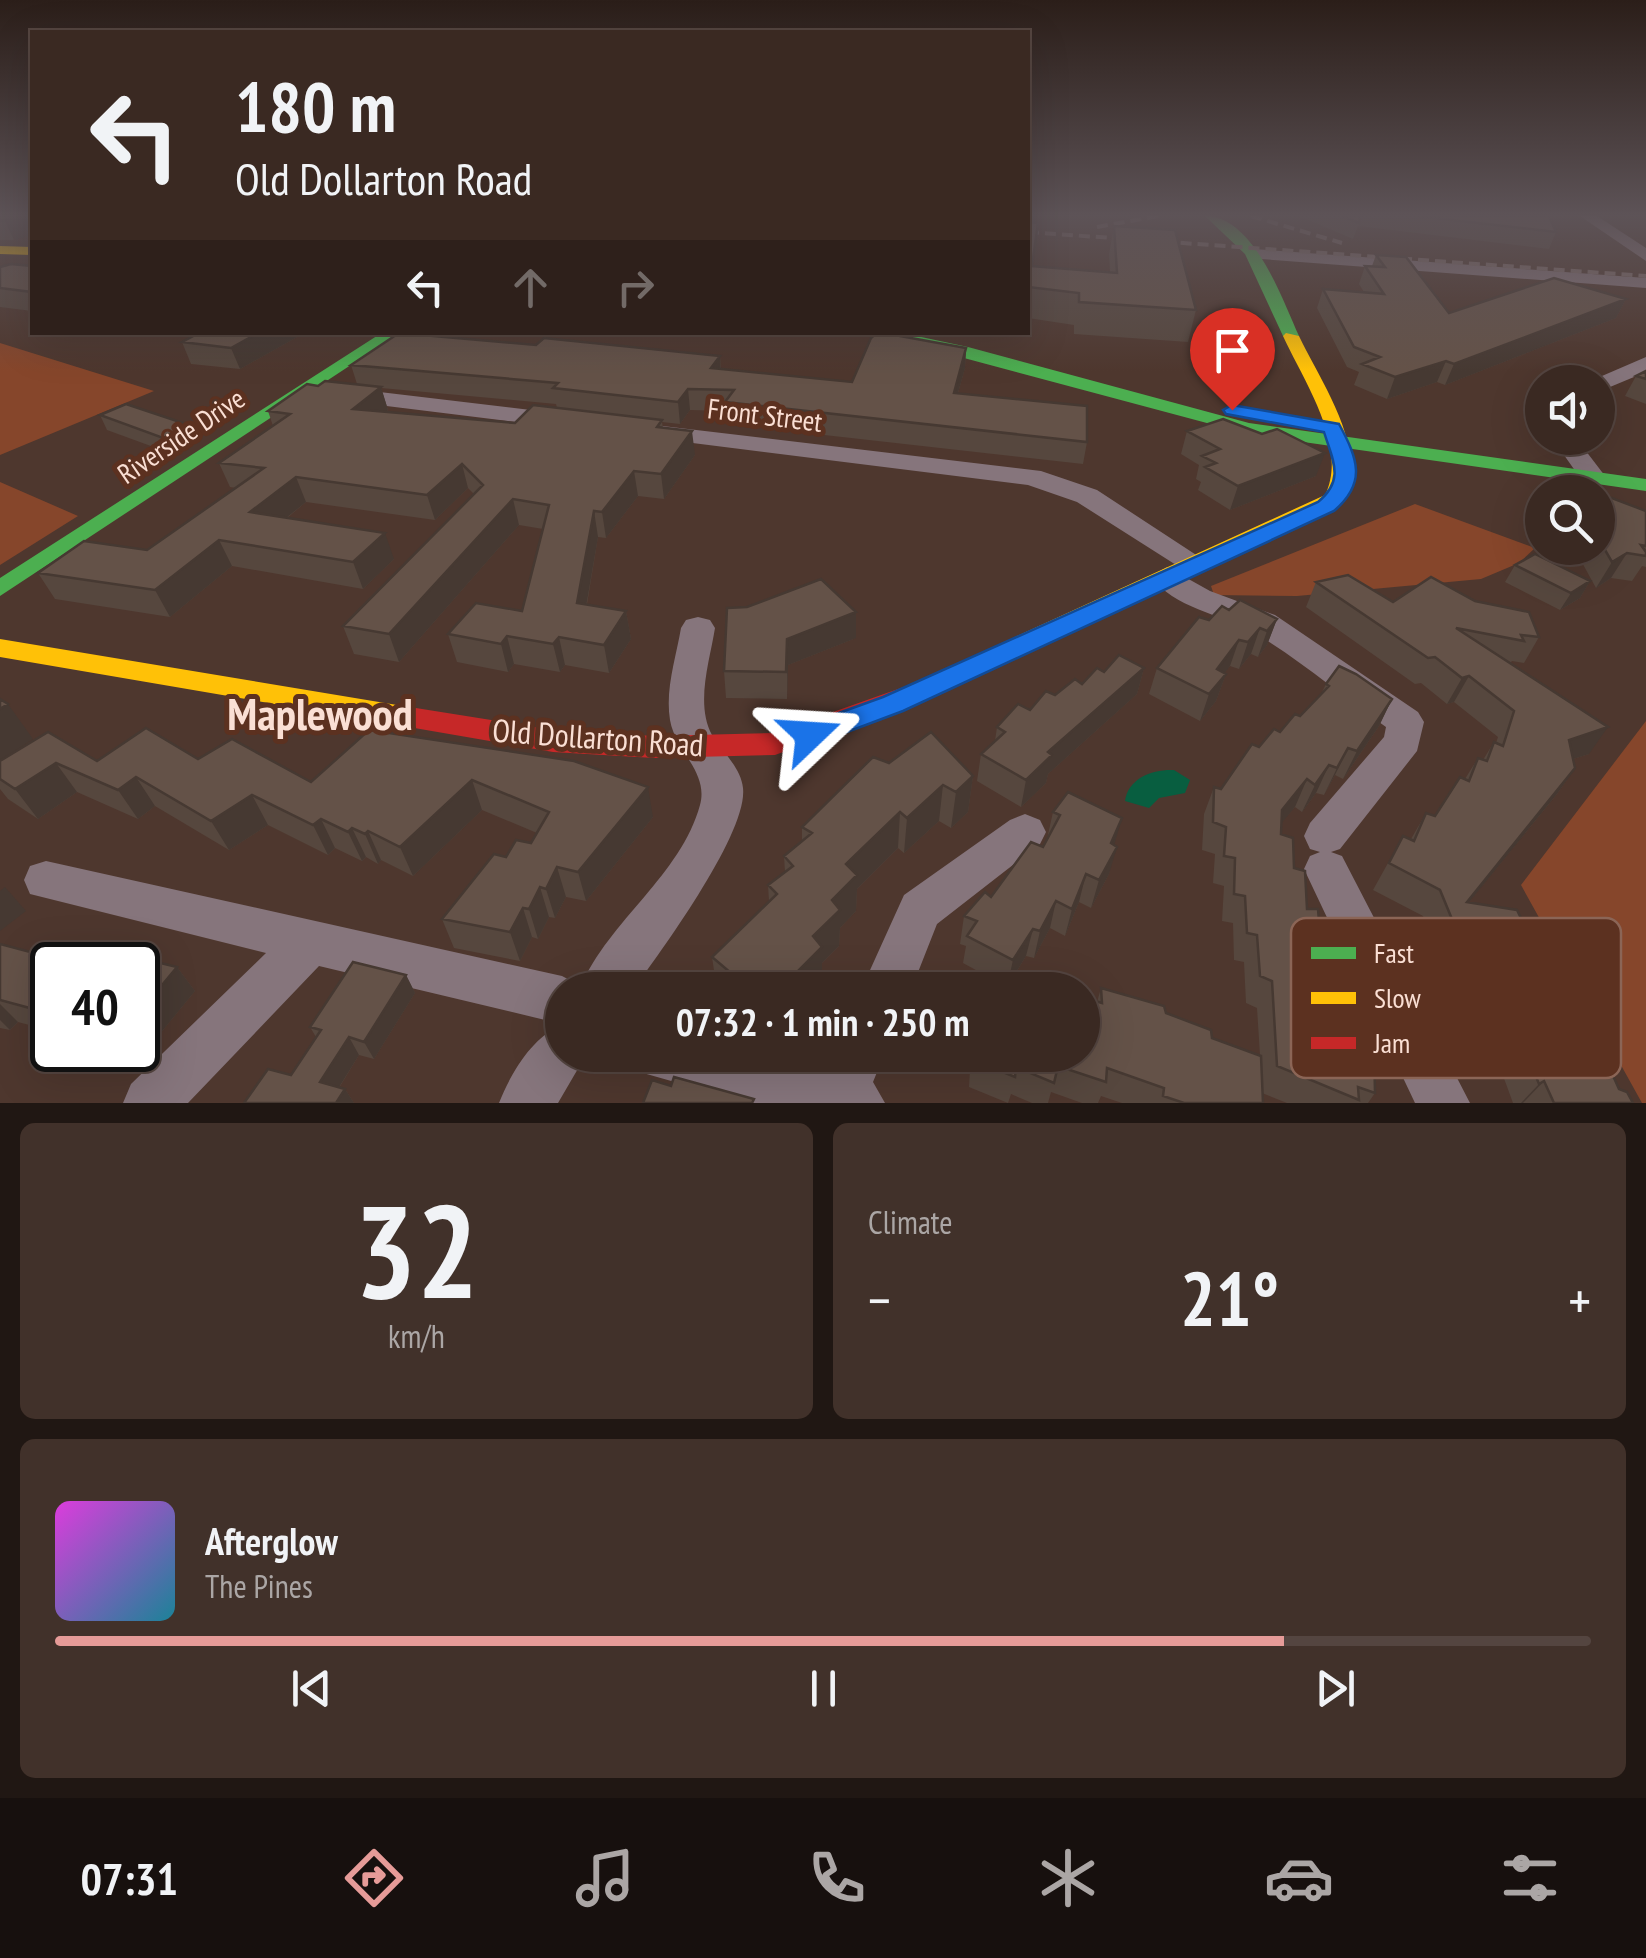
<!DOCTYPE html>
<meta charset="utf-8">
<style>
body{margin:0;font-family:"PT Sans Narrow",sans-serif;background:#41312a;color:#f1f3f6;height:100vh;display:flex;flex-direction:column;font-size:38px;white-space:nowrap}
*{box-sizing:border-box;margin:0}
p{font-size:32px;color:#aba6a5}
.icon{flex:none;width:55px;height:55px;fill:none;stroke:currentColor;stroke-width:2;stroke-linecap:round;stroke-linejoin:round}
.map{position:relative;height:1103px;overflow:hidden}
.side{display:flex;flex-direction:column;gap:20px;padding:20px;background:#201713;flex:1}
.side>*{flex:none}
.hud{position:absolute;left:30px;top:30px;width:1000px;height:305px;border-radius:0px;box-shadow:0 10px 40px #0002,0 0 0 2px #544540;background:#3a2922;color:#f1f3f6;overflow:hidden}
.fabs{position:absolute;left:1525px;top:365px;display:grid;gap:20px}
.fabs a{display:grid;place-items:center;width:90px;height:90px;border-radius:50%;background:#3a2922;box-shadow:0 10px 40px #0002,0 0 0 2px #544540;font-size:50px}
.speed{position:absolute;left:30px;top:942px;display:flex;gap:20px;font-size:50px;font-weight:700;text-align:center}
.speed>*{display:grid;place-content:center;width:130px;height:130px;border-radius:50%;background:#3a2922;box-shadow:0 10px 40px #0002,0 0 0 2px #544540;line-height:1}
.speed .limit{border:5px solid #111;border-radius:15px;background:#fff;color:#111}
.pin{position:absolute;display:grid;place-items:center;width:85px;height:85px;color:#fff;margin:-102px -42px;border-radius:50% 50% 50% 0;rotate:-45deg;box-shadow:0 0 10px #0007}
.pin .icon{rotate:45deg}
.me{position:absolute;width:110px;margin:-55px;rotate:70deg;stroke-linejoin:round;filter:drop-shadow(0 0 8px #0008)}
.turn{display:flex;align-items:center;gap:35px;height:210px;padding:0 40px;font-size:45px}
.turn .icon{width:130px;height:130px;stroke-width:2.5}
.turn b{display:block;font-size:70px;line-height:85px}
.lanes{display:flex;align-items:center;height:95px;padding:0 40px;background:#0003;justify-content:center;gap:50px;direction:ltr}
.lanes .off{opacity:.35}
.big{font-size:75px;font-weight:700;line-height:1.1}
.side .widget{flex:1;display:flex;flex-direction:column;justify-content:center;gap:15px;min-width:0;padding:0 35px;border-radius:15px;background:#41312a}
.side .dial{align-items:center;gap:0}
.dial b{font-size:130px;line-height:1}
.song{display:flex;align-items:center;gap:30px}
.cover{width:120px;height:120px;border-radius:15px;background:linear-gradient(135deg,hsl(300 70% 55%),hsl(190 70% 35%))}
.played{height:10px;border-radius:5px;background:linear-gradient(90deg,#e69b98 80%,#544540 80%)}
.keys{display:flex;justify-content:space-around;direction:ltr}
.heat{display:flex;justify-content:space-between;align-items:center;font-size:55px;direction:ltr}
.side .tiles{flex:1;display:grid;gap:20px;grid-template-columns:1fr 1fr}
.widget:last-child{grid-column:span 2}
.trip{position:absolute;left:545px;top:972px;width:555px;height:100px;border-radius:50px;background:#3a2922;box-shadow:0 10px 40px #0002,0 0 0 2px #544540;font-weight:700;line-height:100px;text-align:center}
.tabs{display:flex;height:160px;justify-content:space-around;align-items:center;background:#17100e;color:#aba6a5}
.tabs .icon{width:70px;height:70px}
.tabs .current{color:#e69b98}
.tabs b{font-size:45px;color:#f1f3f6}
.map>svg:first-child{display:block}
.green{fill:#86462b}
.water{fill:#085e40}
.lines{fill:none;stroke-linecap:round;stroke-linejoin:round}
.street{fill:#86757c;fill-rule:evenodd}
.fast{fill:#4caf50;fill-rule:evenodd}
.slow{fill:#ffc107;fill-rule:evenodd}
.jam{fill:#c62828;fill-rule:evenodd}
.rail{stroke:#816e6c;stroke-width:4;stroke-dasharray:11 6;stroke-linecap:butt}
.wall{fill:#56473e;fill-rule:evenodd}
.shaded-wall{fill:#463932}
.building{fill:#645248;stroke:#463932;stroke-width:2.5}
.route{fill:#1a73e8;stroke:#114b97;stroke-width:2.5}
.labels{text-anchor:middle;stroke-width:10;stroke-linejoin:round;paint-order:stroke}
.street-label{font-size:28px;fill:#fadfd4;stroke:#5c3120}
.near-street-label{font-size:32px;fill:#fadfd4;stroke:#5c3120}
.near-district-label{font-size:45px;font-weight:bold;fill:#fadfd4;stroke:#5c3120}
.key{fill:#5c3120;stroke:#8b6556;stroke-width:2.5}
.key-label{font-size:28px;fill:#fadfd4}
</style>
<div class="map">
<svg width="1646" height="1103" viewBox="0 0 1646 1103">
<rect width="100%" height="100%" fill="#4e372e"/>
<path class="green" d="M0,343L154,391L0,455Z
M0,482L78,516L0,565Z
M1415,504L1535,548L1519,563L1481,579L1297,596L1214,595L1211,586Z
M1646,721V1103H1642L1521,885Z"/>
<path class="water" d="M1174,770L1190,780L1185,793L1159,798L1149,808L1125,801C1128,778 1153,769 1174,770Z"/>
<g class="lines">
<path class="street" d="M1580,216H1597L1646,248V261Z
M1254,249L1646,278V288L1248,258V250Z
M1646,357V372L1598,392V382H1588Z
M346,388L564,414L576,421L564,428L338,400L334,395Z
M654,425L1041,471L1097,490L1210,564L1195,573L1184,570L1077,502L1028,485L645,437L642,432Z
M1552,438H1576L1605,476L1601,482H1583Z
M1167,567L1210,591L1275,615L1418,712L1424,722L1417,751L1340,849L1331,852L1342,856L1470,1103H1415L1304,869L1310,856L1320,852L1310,849L1304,836L1310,823L1384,737L1386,727C1342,696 1299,659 1253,632C1220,613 1174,609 1151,576Z
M698,617L710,620L715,628C710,660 695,704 712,735C722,751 741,768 743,788C748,833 661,951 633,990H562V1024L319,966L188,1103H123L131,1084L266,953L30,894L24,880L30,866L46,861L562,976L581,986C609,921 681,875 700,805C709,772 675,751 670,720C665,689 676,658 681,628L686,620Z
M1025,814L1040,820L1046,832L1040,844L937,924L911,990H861L904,895L1010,820Z
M562,1025V1055H586L558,1103H499C511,1073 532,1037 562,1025Z
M635,1055H771L825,1068L831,1055H884L873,1082L885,1103H749L643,1073Z"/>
<path class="fast" d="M1205,216C1254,216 1282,299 1299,336L1296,339L1283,336L1245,254Z
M383,332H401L0,596V578Z
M867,332H898L968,347L1249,423L1646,479V491L1248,434Z"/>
<path class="slow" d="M0,246L32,247V255L0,254Z
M1286,333L1299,336C1321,383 1372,452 1341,503L939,695H919L915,688L919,681L1325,495C1349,446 1303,380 1283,336Z
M0,639L397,705L407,708L411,715L407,722L397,725L0,657Z"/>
<path class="jam" d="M929,678L939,681L943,688L939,695L775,755L654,758L553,752L397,725L387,722L383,715L387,708L397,705L553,730L654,736L774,733Z"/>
<path class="rail" d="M1251,216L1342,243
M1097,227L1158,216
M1028,232L1646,276"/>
</g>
<path class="wall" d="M0,216H32L14,240H0Z
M1299,216H1549L1556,232L1549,249L1358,226L1353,239Z
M1028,222L1032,266L1110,272L1109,254L1114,226L1196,310L1188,342L1074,334V325L1028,318Z
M1376,255L1449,313L1626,299L1616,318L1445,385L1437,382L1387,399L1354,385L1359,372L1347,367L1317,308L1323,289L1364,292L1359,284L1365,266H1372Z
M32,266V311L0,307V267Z
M201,332H306L240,369L191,364L182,342Z
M536,345L720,356L721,369L852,382L966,348L965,368L958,393L1087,442L1083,464L726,424V411L690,410L680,424L662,422L663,428L695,455L664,499L638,496L606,538L598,537L587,604L626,611L631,639L609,673L565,665L560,672L514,664L508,672L457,662L448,634L522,611L543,529L519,525L399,662L354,654L343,626L474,494L468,488L435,520L306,502L287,518L394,559L363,589L232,566L170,617L55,599L38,573L147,550L236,488L230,487L219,463L273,426L268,411L318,386L357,384L351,365ZM381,388L556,404L557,408L515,423L386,412L388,410Z
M1646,371V404L1625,396L1636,376Z
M100,415L195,440L170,453L107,430Z
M1187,431L1316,476L1230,510L1198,490L1201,482L1196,479L1199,465L1181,454Z
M1598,492L1646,511V567L1642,566L1632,581L1611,578L1596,588L1574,548H1598Z
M1515,565L1590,581L1580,598L1560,610L1505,582Z
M1316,582L1539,637L1524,663L1512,661L1510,663L1589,754L1573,759L1575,768L1557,794L1469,902L1537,951L1619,1089L1633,1103H1513L1498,1062L1490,1059L1474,1016L1468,1015L1453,974L1444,972L1423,916L1373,890L1403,836L1411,839L1426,813L1435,816L1465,779L1478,758L1483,760L1494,742L1496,743L1498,737L1454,702L1447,704L1421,683L1415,684L1306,607Z
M1229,610L1277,619L1267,645L1258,657L1251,654L1239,669L1230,666L1224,673L1226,674L1216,701L1200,721L1149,694L1157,668L1209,620Z
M856,638L788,665L787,699L726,698L724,671Z
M1144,668L1137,694L1048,774L1046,783L1021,807L977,781L981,754L995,741L997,727L1055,695L1082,684L1104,672Z
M1326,684L1392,699L1379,726L1343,779L1335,775L1324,795L1316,793L1302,812L1295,807L1282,822L1281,834L1335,990L1375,1093L1368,1103H1287L1262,1093L1263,1103H1122L1101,1096L1098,1103H1082L1051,1092L1048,1103H1032L1011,1094L1008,1103L969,1087L970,1070L954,1065L955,1055H1082L1101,988L1166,1013L1212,1038L1260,1055L1257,1008L1246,1003L1244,962L1234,960L1233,923L1222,921L1224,886L1213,883L1215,854L1202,850L1204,814L1214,787L1221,789L1259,747L1300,716L1321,694Z
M369,730L653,817L586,901L566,897L555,918L549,917L538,939L532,937L520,961L454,948L442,919L506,857L531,843L537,833L482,810L413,876L381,860L378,864L366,857L362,861L335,848L328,855L268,825L229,850L155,806L138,819L77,792L38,819L8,799L0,789V761L198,759L311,782Z
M889,763L973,776L968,812L951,828L939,821L904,853L898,848L857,889L856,911L840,928L839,946L822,963V982L815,990H717L712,957L769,901L768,885L785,872L784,856L802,841V827Z
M1053,812L1114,845L1109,874L1091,908L1079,902L1065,936L1050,928L1034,958L1026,956L1009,984L1028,990H1008L1009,984L1007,987L963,963L966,946L960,944L964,916L991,897L1043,847L1047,839Z
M0,944L38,954L177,967L195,991L150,1046L138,1042V965H52V1031L18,1022L10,1030L0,1028Z
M406,975L415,993L374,1059L359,1055L339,1088L345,1089L354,1103H244L291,1075L316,1037L310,1027Z"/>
<path class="shaded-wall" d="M22,216H32V235L14,240L5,221Z
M1626,299L1616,318L1445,385L1454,364Z
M260,332H306L240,369L231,348Z
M966,348L965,368L952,414L954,393Z
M720,356L721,377L711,368Z
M1446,361L1437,382L1387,399L1395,377Z
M381,387L388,410L361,433L353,409Z
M688,389L690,410L680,424L678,402Z
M189,425L195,440L170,453L163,438Z
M692,431L695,455L664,499L661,474Z
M1325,453L1316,476L1230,510L1238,486Z
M462,464L468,488L435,520L427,495Z
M634,471L638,496L606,538L602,512Z
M296,477L306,502L261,538L250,512Z
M513,499L519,525L399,662L389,634Z
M594,511L598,537L582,630L577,603Z
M385,533L394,559L363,589L353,562Z
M219,540L232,566L170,617L155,590Z
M1627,553L1611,578L1596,588L1612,562Z
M1590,581L1580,598L1560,610L1571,593Z
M626,611L631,639L609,673L604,645Z
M856,612V638L788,665L787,699V639Z
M1277,619L1267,645L1258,657L1267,631Z
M1260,628L1251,654L1239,669L1248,642Z
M507,636L514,664L508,672L501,644Z
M559,637L565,665L560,672L553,644Z
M1239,640L1230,666L1208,695L1217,669Z
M1144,668L1137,694L1048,774L1046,783L1021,807L1026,780L1048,752Z
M1226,674L1216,701L1200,721L1209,694Z
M1469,676L1454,702L1447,704L1462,678Z
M1392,699L1379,726L1343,779L1357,751Z
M8,704L33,739L0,761V709Z
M1608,727L1589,754L1551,766L1569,740Z
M1348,748L1335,775L1324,795L1337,768Z
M56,763L77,792L38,819L15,789Z
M1329,765L1316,793L1302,812L1315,785Z
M1575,768L1557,794L1453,922L1467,902Z
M973,776L968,812L951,828L956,792Z
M136,777L155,806L138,819L118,790Z
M1307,779L1295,807L1270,837L1282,810Z
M472,780L482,810L413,876L400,847Z
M943,785L939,821L904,853L907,818Z
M648,787L653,817L586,901L578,872Z
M252,795L268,825L229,850L211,821Z
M900,812L898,848L857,889L856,911L840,928L839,946L822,963V982L815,990H794L793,976L846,864Z
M1122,818L1114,846L1111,843Z
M321,819L335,848L328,855L313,825Z
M352,828L366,857L362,861L348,832Z
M368,831L381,860L378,864L365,834Z
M1117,847L1109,874L1091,908L1099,880Z
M557,867L566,897L555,918L546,889Z
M1086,874L1079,902L1065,936L1072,909Z
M5,887L26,911L0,931V891Z
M540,887L549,917L538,939L529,909Z
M1056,901L1050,928L1034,958L1040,931Z
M523,908L532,937L520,961L510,932Z
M1033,929L1026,956L1007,987L1013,960Z
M177,967L195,991L150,1046L138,1031V1014Z
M406,975L415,993L374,1059L364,1042Z
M0,1004L18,1022L10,1030L0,1020Z
M349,1037L359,1055L331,1100L320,1082Z
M1544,1081L1523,1103H1521L1539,1084Z
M345,1089L354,1103H336Z"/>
<path class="building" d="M0,216H22L0,221Z
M1342,216H1360L1359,223Z
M1417,216H1549L1556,232Z
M1028,222L1038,223L1032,266L1117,273L1114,226L1175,230L1196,310L1079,302V293L1028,287Z
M1376,255L1406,257L1449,313L1554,278L1626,299L1454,364L1446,361L1395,377L1362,364L1380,357L1354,347L1323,289L1384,294L1365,266L1385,267Z
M11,264L32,266V292L0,288V267Z
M201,332H260L231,348L182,342Z
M878,332L966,348L954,393L1087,406V442L725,402L734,390L688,389L678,402L553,388L558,383L351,365L399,333L536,345L544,338L720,356L711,368L852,382L871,338Z
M1646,371V379L1636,376Z
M325,381L381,387L353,409L515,423L533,405L662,420L657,427L692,431L661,474L634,471L602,512L594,511L577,603L626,611L604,645L559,637L553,644L507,636L501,644L448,634L476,603L522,611L549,505L513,499L389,634L343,626L483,485L462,464L427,495L296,477L250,512L385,533L353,562L219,540L155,590L38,573L84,541L147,550L264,468L219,463L290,414L268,411L307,384L318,386Z
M126,404L189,425L163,438L100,415Z
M1223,419L1262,434L1277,429L1325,453L1238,486L1205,467L1216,463L1202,456L1220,449L1187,431Z
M1596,492L1646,511V546L1641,545L1646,552V556L1627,553L1612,562L1598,538V521H1606Z
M1535,554L1590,581L1571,593L1515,565Z
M1348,575L1393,602L1431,577L1475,601L1529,612L1539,637L1521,635L1524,641L1456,628L1608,727L1569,740L1575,768L1467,902L1517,910L1537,951L1545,953L1556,972L1561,992L1570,995L1584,1018L1590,1040H1597L1619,1089L1627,1092L1633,1103H1554L1544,1081L1539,1084L1520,1037L1512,1034L1495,990L1488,989L1473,947L1463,946L1440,890L1389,863L1403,836L1414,841L1426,813L1435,816L1460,777L1469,781L1478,758L1487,761L1494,742L1503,746L1514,711L1469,676L1462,678L1435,657L1428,658L1316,582Z
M821,579L856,612L787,639L786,672L724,671L727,608L747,607Z
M1240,600L1277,619L1267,631L1260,628L1248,642L1239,640L1217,669L1226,674L1209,694L1157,668L1199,617L1209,620L1222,606L1229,610Z
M1119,655L1144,668L1048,752L1052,755L1026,780L981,754L1005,732L997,727L1018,704L1030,710L1046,691L1055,695L1075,679L1082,684L1097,668L1104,672Z
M1339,666L1356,674L1392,699L1357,751L1348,748L1337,768L1329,765L1315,785L1307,779L1282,810L1281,834L1293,838L1294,868L1305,871L1307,909H1318L1321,946L1334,950L1335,990L1351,996L1354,1038L1374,1046L1375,1093L1358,1087L1359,1100L1277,1066L1272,981L1260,976L1257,935L1247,933L1245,896L1234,894L1235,858L1224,856L1226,827L1213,822L1214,787L1221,789L1252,744L1259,747L1274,729L1280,732L1295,714L1300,716L1329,686L1326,684Z
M0,699L8,704L0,709Z
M146,728L198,759L232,739L311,782L369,730L574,761L648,787L578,872L557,867L546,889L540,887L529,909L523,908L510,932L442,919L494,854L506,857L516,840L531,843L549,812L472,780L400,847L368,831L365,834L352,828L348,832L321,819L313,825L252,795L211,821L136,777L118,790L56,763L15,789L0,779V761L48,732L97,761Z
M931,732L973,776L956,792L943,785L907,818L900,812L846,864L857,875L832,900L840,910L813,936L822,947L793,976L803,987L800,990H751L712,957L777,894L768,885L793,866L784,856L812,833L802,827L873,757L889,763Z
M1068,792L1122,818L1111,843L1117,847L1099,880L1086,874L1072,909L1056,901L1040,931L1033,929L1013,960L967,936L977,921L964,916L985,892L991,897L1031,842L1043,847L1060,815L1053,812Z
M0,944L38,954L46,945L107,961L115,952L177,967L138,1014V965H52V1014L0,1000Z
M353,962L406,975L364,1042L349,1037L320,1082L345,1089L336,1103H244L268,1069L291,1075L321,1030L310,1027Z
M1009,984L1028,990H1009Z
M971,986L995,990H970Z
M1101,988L1164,1006L1166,1013L1211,1030L1212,1038L1261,1056L1263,1103H1184L1163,1096L1164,1088L1107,1068L1106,1082L1058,1066L1054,1083L1016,1067L1015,1077L975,1061V1055H1082V997L1102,1003Z
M674,1077L754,1099L752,1103H643L652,1080L671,1086Z"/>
<linearGradient id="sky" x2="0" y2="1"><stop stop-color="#2b1e19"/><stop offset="0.58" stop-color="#5d5357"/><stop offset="1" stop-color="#5d5357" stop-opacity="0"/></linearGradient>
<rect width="1646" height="371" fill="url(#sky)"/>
<path class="route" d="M1232,405L1339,424C1358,459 1367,483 1334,511L903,711L810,746L800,742L796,735L800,727L883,697L1318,502C1345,480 1333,461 1324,432L1226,414L1223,410Z"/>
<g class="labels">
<g class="street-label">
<text transform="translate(765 415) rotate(7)" y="10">Front Street</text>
<text transform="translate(181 436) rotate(-34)" y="10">Riverside Drive</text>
</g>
<g class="near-street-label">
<text transform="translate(598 738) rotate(4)" y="11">Old Dollarton Road</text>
</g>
<g class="near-district-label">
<text x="320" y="730">Maplewood</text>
</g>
</g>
<rect x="1291" y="918" width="330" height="160" rx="15" class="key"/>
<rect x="1311" y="947" width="45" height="12" fill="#4caf50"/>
<rect x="1311" y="992" width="45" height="12" fill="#ffc107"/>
<rect x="1311" y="1037" width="45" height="12" fill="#c62828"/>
<g class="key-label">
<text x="1374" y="963">Fast</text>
<text x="1374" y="1008">Slow</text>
<text x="1374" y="1053">Jam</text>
</g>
</svg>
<div class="fabs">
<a><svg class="icon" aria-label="sound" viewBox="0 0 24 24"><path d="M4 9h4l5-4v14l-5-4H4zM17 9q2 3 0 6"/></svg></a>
<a><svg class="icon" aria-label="search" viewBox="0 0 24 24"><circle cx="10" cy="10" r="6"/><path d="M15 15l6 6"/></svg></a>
</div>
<div class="speed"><div class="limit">40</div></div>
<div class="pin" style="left:1232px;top:410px;background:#d93025"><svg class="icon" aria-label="arrive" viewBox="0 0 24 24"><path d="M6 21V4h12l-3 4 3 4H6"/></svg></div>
<svg class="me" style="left:810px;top:735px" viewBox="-20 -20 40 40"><path d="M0-17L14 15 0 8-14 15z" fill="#1a73e8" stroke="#fff" stroke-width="4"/></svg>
<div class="trip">07:32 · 1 min · 250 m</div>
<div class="hud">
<div class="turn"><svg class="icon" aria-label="left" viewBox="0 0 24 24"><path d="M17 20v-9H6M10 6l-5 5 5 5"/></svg><div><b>180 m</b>Old Dollarton Road</div></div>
<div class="lanes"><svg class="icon" aria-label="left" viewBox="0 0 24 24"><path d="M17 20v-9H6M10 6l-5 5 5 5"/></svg><svg class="icon off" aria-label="ahead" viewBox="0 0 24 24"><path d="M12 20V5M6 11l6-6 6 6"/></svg><svg class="icon off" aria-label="right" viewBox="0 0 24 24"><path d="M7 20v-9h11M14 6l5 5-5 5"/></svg></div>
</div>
</div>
<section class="side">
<div class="tiles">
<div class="widget dial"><b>32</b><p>km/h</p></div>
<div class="widget"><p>Climate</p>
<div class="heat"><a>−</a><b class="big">21°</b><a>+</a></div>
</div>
<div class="widget">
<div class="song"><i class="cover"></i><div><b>Afterglow</b><p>The Pines</p></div></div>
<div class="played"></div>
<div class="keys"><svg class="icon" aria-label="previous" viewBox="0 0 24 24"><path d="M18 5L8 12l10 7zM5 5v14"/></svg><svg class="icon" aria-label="pause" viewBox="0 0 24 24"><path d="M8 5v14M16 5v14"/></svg><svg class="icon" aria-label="next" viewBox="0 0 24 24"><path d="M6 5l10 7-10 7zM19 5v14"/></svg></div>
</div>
</div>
</section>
<nav class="tabs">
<b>07:31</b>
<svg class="icon current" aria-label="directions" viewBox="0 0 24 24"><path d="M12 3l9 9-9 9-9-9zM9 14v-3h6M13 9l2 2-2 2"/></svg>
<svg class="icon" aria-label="music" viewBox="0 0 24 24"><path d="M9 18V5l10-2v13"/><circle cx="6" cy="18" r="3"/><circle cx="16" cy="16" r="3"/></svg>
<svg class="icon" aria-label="phone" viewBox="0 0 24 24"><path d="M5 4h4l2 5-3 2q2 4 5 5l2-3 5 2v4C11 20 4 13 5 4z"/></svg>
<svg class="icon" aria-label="climate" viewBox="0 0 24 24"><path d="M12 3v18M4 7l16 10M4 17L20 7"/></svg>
<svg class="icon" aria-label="car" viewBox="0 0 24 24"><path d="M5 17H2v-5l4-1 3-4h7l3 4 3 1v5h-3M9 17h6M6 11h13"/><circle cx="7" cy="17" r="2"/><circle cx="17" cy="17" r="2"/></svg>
<svg class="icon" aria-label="filters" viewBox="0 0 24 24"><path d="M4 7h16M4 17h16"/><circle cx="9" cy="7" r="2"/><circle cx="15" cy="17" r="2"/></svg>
</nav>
